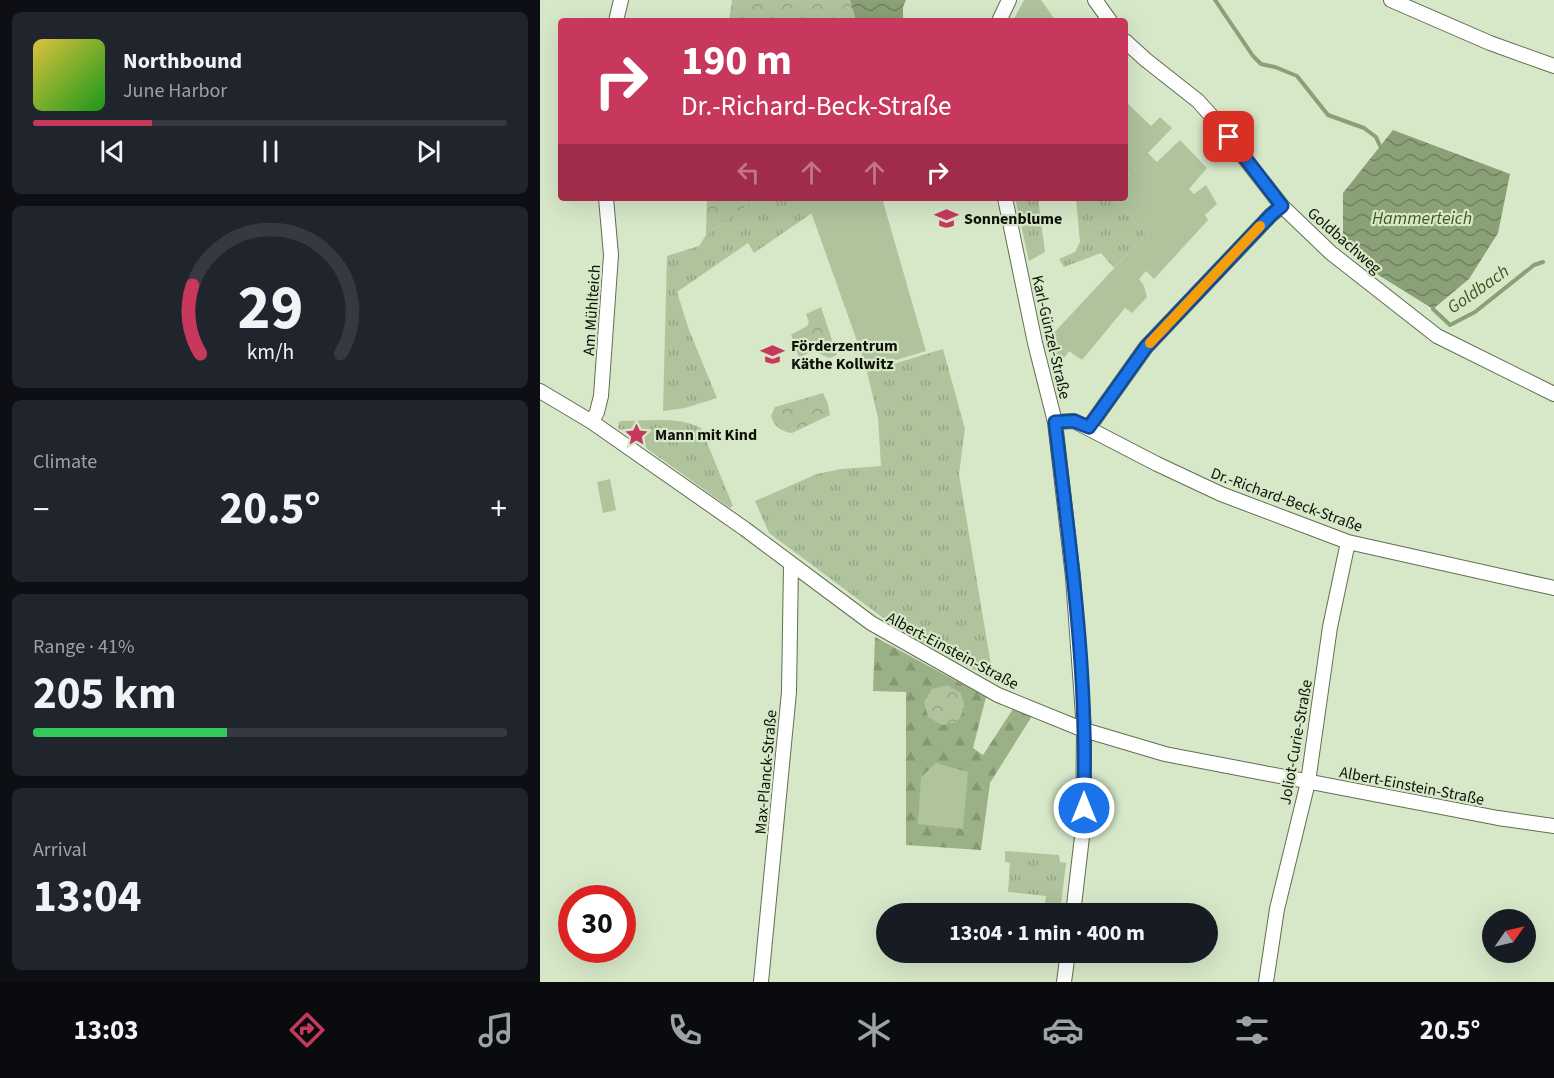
<!DOCTYPE html>
<meta charset="utf-8">
<style>
body{margin:0;font-family:"Source Sans 3",sans-serif;background:#20242c;color:#f1f3f6;height:100vh;display:flex;flex-direction:column;font-size:22px;white-space:nowrap}
*{box-sizing:border-box;margin:0}
p{font-size:20px;color:#9ea1a6}
.icon{flex:none;width:33px;height:33px;fill:none;stroke:currentColor;stroke-width:2;stroke-linecap:round;stroke-linejoin:round}
.map{position:relative;flex:1;overflow:hidden}
.drawer{display:flex;flex-direction:column;gap:12px;padding:12px;background:#0d0f14;width:540px}
.drawer>*{flex:none}
.top-card{position:absolute;left:18px;top:18px;width:570px;height:183px;border-radius:6px;box-shadow:0 6px 24px #0002;background:#c8385d;color:#fff;overflow:hidden}
.needle{width:39px;rotate:56deg}
.controls{position:absolute;left:942px;top:909px;display:grid;gap:12px}
.controls a{display:grid;place-items:center;width:54px;height:54px;border-radius:50%;background:#171b24;box-shadow:0 6px 24px #0002;font-size:30px}
.speed{position:absolute;left:18px;top:885px;display:flex;gap:12px;font-size:30px;font-weight:700;text-align:center}
.speed>*{display:grid;place-content:center;width:78px;height:78px;border-radius:50%;background:#171b24;box-shadow:0 6px 24px #0002;line-height:1}
.speed .limit{border:9px solid #d22;background:#fff;color:#111}
.pin{position:absolute;display:grid;place-items:center;width:51px;height:51px;color:#fff;margin:-26px;border-radius:12px;box-shadow:0 3px 9px #0006}
.me{position:absolute;width:66px;margin:-33px;rotate:0deg;stroke-linejoin:round;filter:drop-shadow(0 0 4px #0008)}
.turn{display:flex;align-items:center;gap:21px;height:126px;padding:0 24px;font-size:27px}
.turn .icon{width:78px;height:78px;stroke-width:2.5}
.turn b{display:block;font-size:42px;line-height:51px}
.lanes{display:flex;align-items:center;height:57px;padding:0 24px;background:#0003;justify-content:center;gap:30px;direction:ltr}
.lanes .off{opacity:.35}
.big{font-size:45px;font-weight:700;line-height:1.1}
.drawer .widget{flex:1;display:flex;flex-direction:column;justify-content:center;gap:9px;min-width:0;padding:0 21px;border-radius:9px;background:#20242c}
.drawer .dial{align-items:center;gap:0}
.dial svg{height:156px;overflow:visible;fill:none;stroke:#363941;stroke-width:7;stroke-linecap:round;text-anchor:middle}
.dial text{fill:#f1f3f6;stroke:none}
.song{display:flex;align-items:center;gap:18px}
.cover{width:72px;height:72px;border-radius:9px;background:linear-gradient(135deg,hsl(50 70% 55%),hsl(120 70% 35%))}
.played{height:6px;border-radius:3px;background:linear-gradient(90deg,#c8385d 25%,#363941 25%)}
.keys{display:flex;justify-content:space-around;direction:ltr}
.heat{display:flex;justify-content:space-between;align-items:center;font-size:33px;direction:ltr}
.charge{height:9px;border-radius:4px;background:linear-gradient(90deg,#34c759 41%,#363941 0)}
.trip{position:absolute;left:336px;top:903px;width:342px;height:60px;border-radius:30px;background:#171b24;box-shadow:0 6px 24px #0002;font-weight:700;line-height:60px;text-align:center}
.menu{display:flex;height:96px;justify-content:space-around;align-items:center;background:#090b0e;color:#9ea1a6}
.menu .icon{width:42px;height:42px}
.menu .selected{color:#c8385d}
.menu b{font-size:27px;color:#f1f3f6}
main{display:flex;flex:1;min-height:0}
.map>svg:first-child{display:block}
.grass{fill:url(#grass-tufts)}
.forest{fill:url(#forest-firs)}
.park{fill:url(#park-crowns)}
.garden{fill:#afc39d}
.water{fill:url(#water-waves)}
.lines{fill:none;stroke-linecap:round;stroke-linejoin:round}
.stream{stroke:#8aa077;stroke-width:4}
.minor-casing{stroke:#606e53;stroke-width:16}
.minor{stroke:#fff;stroke-width:14}
.route-casing{stroke:#114b97;stroke-width:15}
.route{stroke:#1a73e8;stroke-width:10}
.slow{stroke:#f59e0b;stroke-width:10}
.labels{text-anchor:middle;stroke-width:4.5;stroke-linejoin:round;paint-order:stroke}
.poi-label{font-size:16px;font-weight:bold;fill:#0d1208;stroke:#d7e8c9;text-anchor:start}
.street-label{font-size:16px;fill:#0d1208;stroke:#d7e8c9}
.water-label{font-size:18px;font-style:italic;fill:#3e5a1e;stroke:#d7e8c9}
</style>
<main>
<section class="drawer">
<div class="widget">
<div class="song"><i class="cover"></i><div><b>Northbound</b><p>June Harbor</p></div></div>
<div class="played"></div>
<div class="keys"><svg class="icon" aria-label="previous" viewBox="0 0 24 24"><path d="M18 5L8 12l10 7zM5 5v14"/></svg><svg class="icon" aria-label="pause" viewBox="0 0 24 24"><path d="M8 5v14M16 5v14"/></svg><svg class="icon" aria-label="next" viewBox="0 0 24 24"><path d="M6 5l10 7-10 7zM19 5v14"/></svg></div>
</div>
<div class="widget dial"><svg viewBox="0 0 100 80">
<path d="M14 69A42 42 0 1 1 86 69"/>
<path d="M14 69A42 42 0 0 1 10 34" stroke="#c8385d"/>
<text x="50" y="56" font-size="32" font-weight="700">29</text>
<text x="50" y="72" font-size="11">km/h</text>
</svg></div>
<div class="widget"><p>Climate</p>
<div class="heat"><a>−</a><b class="big">20.5°</b><a>+</a></div>
</div>
<div class="widget"><p>Range · 41%</p><b class="big">205 km</b><div class="charge"></div></div>
<div class="widget"><p>Arrival</p><b class="big">13:04</b></div>
</section>
<div class="map">
<svg width="1014" height="982" viewBox="0 0 1014 982">
<defs>
<pattern id="grass-tufts" width="24" height="20" patternUnits="userSpaceOnUse" patternTransform="scale(1.5)"><rect width="24" height="20" fill="#afc39d"/><path d="M3 7l-1-3M5 7V3M7 7l1-3M15 17l-1-3M17 17v-4M19 17l1-3" fill="none" stroke="#95a686"/></pattern>
<pattern id="forest-firs" width="22" height="20" patternUnits="userSpaceOnUse" patternTransform="scale(1.5)"><rect width="22" height="20" fill="#9ab187"/><path d="M5 1l3.5 6h-7zM16 11l3.5 6h-7z" fill="#849773"/></pattern>
<pattern id="park-crowns" width="20" height="18" patternUnits="userSpaceOnUse" patternTransform="scale(1.5)"><rect width="20" height="18" fill="#afc39d"/><path d="M2 6a3 3 0 1 1 6 0M12 15a3 3 0 1 1 6 0" fill="none" stroke="#95a686"/></pattern>
<pattern id="water-waves" width="16" height="10" patternUnits="userSpaceOnUse" patternTransform="scale(1.5)"><rect width="16" height="10" fill="#8aa077"/><path d="M0 5q4-4 8 0t8 0" fill="none" stroke="#6f8160"/></pattern>
</defs>
<rect width="100%" height="100%" fill="#d7e8c9"/>
<path class="grass" d="M217,198H266L272,213L214,253L208,243L137,292L149,330L177,398L145,408L123,411L127,256L159,246L166,235Z
M475,198H498L505,252L489,261Z
M536,198H573L606,234L574,268L561,253L524,267L519,259L535,252L540,242Z
M403,349L425,429L419,474L453,677L432,669L358,629L229,533L215,501L277,474L301,469L341,466L338,418L327,372Z
M81,421C106,421 138,416 161,428L193,506L190,508L78,428L79,422Z
M465,851L519,855L520,862L526,863L520,913H504L506,896L468,892L470,863L465,862Z"/>
<path class="forest" d="M335,637L446,697L433,748L443,755L473,709L492,716L450,783L441,850L366,845V692L333,691Z"/>
<path class="park" d="M192,0H310L316,21H189Z
M167,198H217L166,235Z
M281,307L297,355L289,358L274,351L259,357L251,335L267,326L269,322L266,314Z
M283,393L288,404L290,415L252,433C241,432 234,426 231,416L235,407Z
M407,685L421,693L425,708L417,722L402,725L388,717L384,702L392,689Z"/>
<path class="garden" d="M484,0H501L516,21H473Z
M585,101L611,126L620,117L632,128L608,153L617,162L640,140L667,168L649,189L654,194L666,185L677,204L665,215L668,220L614,279L606,271L599,279L604,286L607,297L592,313L585,308L542,360L529,351L521,362L514,359L509,348L511,336L606,234L573,198H585V178L589,174L585,170Z
M266,198H342L386,351L327,369Z
M70,479L76,510L63,513L57,482Z
M396,763L428,772L423,829L378,824L381,777Z"/>
<path class="water" d="M310,0H366L363,7V21H316Z
M853,130L970,174L958,233L929,279L893,309L832,271L803,238V193Z"/>
<g class="lines">
<path class="stream" d="M675,0L713,56L721,64L735,67L757,76L788,115L824,128L836,137L840,146
M893,309L910,325L935,312L994,265L1003,262"/>
<defs>
<path id="minor" d="M555,0L570,21
M851,0L950,43L1014,66
M76,21L81,0
M459,21L469,0
M585,41L606,60L658,101L675,120L742,206L791,253L897,336L1014,394
M465,198L495,343L515,422L533,577L544,730L543,828L533,914
M0,391L52,422L205,529L331,623L458,695L544,730L625,754L958,818L1014,826
M52,422L57,412L61,396L71,255L66,198
M515,422L534,421L617,464L681,494L808,542L1014,588
M549,427L606,347L731,215L742,206
M221,982L249,692L251,564
M524,982L528,952
M726,982L737,909L768,782L790,627L808,542"/>
</defs>
<use href="#minor" class="minor-casing"/>
<use href="#minor" class="minor"/>
</g>
<g class="lines">
<defs>
<path id="route" d="M544,808C544,782 545,757 544,731C542,628 527,524 515,422L534,421L549,427L606,347L731,215L742,206L689,137"/>
</defs>
<use href="#route" class="route-casing"/>
<use href="#route" class="route"/>
<path class="slow" d="M610,343L720,226"/>
</g>
<defs>
<symbol id="school-bare" viewBox="-9 -9 18 18"><path d="M0-5L7-2L0 1L-7-2ZM-4 1L0 2.5L4 1V4Q0 6-4 4Z" fill="#c8385d" stroke="#d7e8c9" stroke-width="2.5" paint-order="stroke"/></symbol>
<symbol id="sight-bare" viewBox="-9 -9 18 18"><path d="M0-6L1.8-2.2L6-1.7L2.9 1.2L3.7 5.4L0 3.3L-3.7 5.4L-2.9 1.2L-6-1.7L-1.8-2.2Z" fill="#c8385d" stroke="#d7e8c9" stroke-width="2.5" paint-order="stroke"/></symbol>
</defs>
<g fill-rule="evenodd">
<use href="#school-bare" x="390" y="202" width="33" height="33"/>
<use href="#school-bare" x="216" y="338" width="33" height="33"/>
<use href="#sight-bare" x="80" y="418" width="33" height="33"/>
</g>
<g class="labels">
<g class="poi-label">
<text x="424" y="224">Sonnenblume</text>
<text x="251" y="351">Förderzentrum<tspan x="251" dy="18">Käthe Kollwitz</tspan></text>
<text x="115" y="440">Mann mit Kind</text>
</g>
<g class="street-label">
<text transform="translate(805 240) rotate(41)" y="6">Goldbachweg</text>
<text transform="translate(51 310) rotate(-86)" y="6">Am Mühlteich</text>
<text transform="translate(512 337) rotate(77)" y="6">Karl-Günzel-Straße</text>
<text transform="translate(747 499) rotate(20)" y="6">Dr.-Richard-Beck-Straße</text>
<text transform="translate(413 650) rotate(28)" y="6">Albert-Einstein-Straße</text>
<text transform="translate(755 742) rotate(-80)" y="6">Joliot-Curie-Straße</text>
<text transform="translate(225 772) rotate(-85)" y="6">Max-Planck-Straße</text>
<text transform="translate(872 785) rotate(11)" y="6">Albert-Einstein-Straße</text>
</g>
<g class="water-label">
<text x="882" y="224">Hammerteich</text>
<text transform="translate(938 289) rotate(-35)" y="6">Goldbach</text>
</g>
</g>
</svg>
<div class="controls">
<a><svg class="needle" viewBox="-14 -14 28 28"><path d="M0-13l5 13h-10z" fill="#e53935"/><path d="M0 13l5-13h-10z" fill="#9ea1a6"/></svg></a>
</div>
<div class="speed"><div class="limit">30</div></div>
<div class="pin" style="left:689px;top:137px;background:#d93025"><svg class="icon" aria-label="arrive" viewBox="0 0 24 24"><path d="M6 21V4h12l-3 4 3 4H6"/></svg></div>
<svg class="me" style="left:544px;top:808px" viewBox="-20 -20 40 40"><circle r="17" fill="#1a73e8" stroke="#fff" stroke-width="3"/><path d="M0-11L8 9 0 5-8 9z" fill="#fff"/></svg>
<div class="trip">13:04 · 1 min · 400 m</div>
<div class="top-card">
<div class="turn"><svg class="icon" aria-label="right" viewBox="0 0 24 24"><path d="M7 20v-9h11M14 6l5 5-5 5"/></svg><div><b>190 m</b>Dr.-Richard-Beck-Straße</div></div>
<div class="lanes"><svg class="icon off" aria-label="left" viewBox="0 0 24 24"><path d="M17 20v-9H6M10 6l-5 5 5 5"/></svg><svg class="icon off" aria-label="ahead" viewBox="0 0 24 24"><path d="M12 20V5M6 11l6-6 6 6"/></svg><svg class="icon off" aria-label="ahead" viewBox="0 0 24 24"><path d="M12 20V5M6 11l6-6 6 6"/></svg><svg class="icon" aria-label="right" viewBox="0 0 24 24"><path d="M7 20v-9h11M14 6l5 5-5 5"/></svg></div>
</div>
</div>
</main>
<nav class="menu">
<b>13:03</b>
<svg class="icon selected" aria-label="directions" viewBox="0 0 24 24"><path d="M12 3l9 9-9 9-9-9zM9 14v-3h6M13 9l2 2-2 2"/></svg>
<svg class="icon" aria-label="music" viewBox="0 0 24 24"><path d="M9 18V5l10-2v13"/><circle cx="6" cy="18" r="3"/><circle cx="16" cy="16" r="3"/></svg>
<svg class="icon" aria-label="phone" viewBox="0 0 24 24"><path d="M5 4h4l2 5-3 2q2 4 5 5l2-3 5 2v4C11 20 4 13 5 4z"/></svg>
<svg class="icon" aria-label="climate" viewBox="0 0 24 24"><path d="M12 3v18M4 7l16 10M4 17L20 7"/></svg>
<svg class="icon" aria-label="car" viewBox="0 0 24 24"><path d="M5 17H2v-5l4-1 3-4h7l3 4 3 1v5h-3M9 17h6M6 11h13"/><circle cx="7" cy="17" r="2"/><circle cx="17" cy="17" r="2"/></svg>
<svg class="icon" aria-label="filters" viewBox="0 0 24 24"><path d="M4 7h16M4 17h16"/><circle cx="9" cy="7" r="2"/><circle cx="15" cy="17" r="2"/></svg>
<b>20.5°</b>
</nav>
